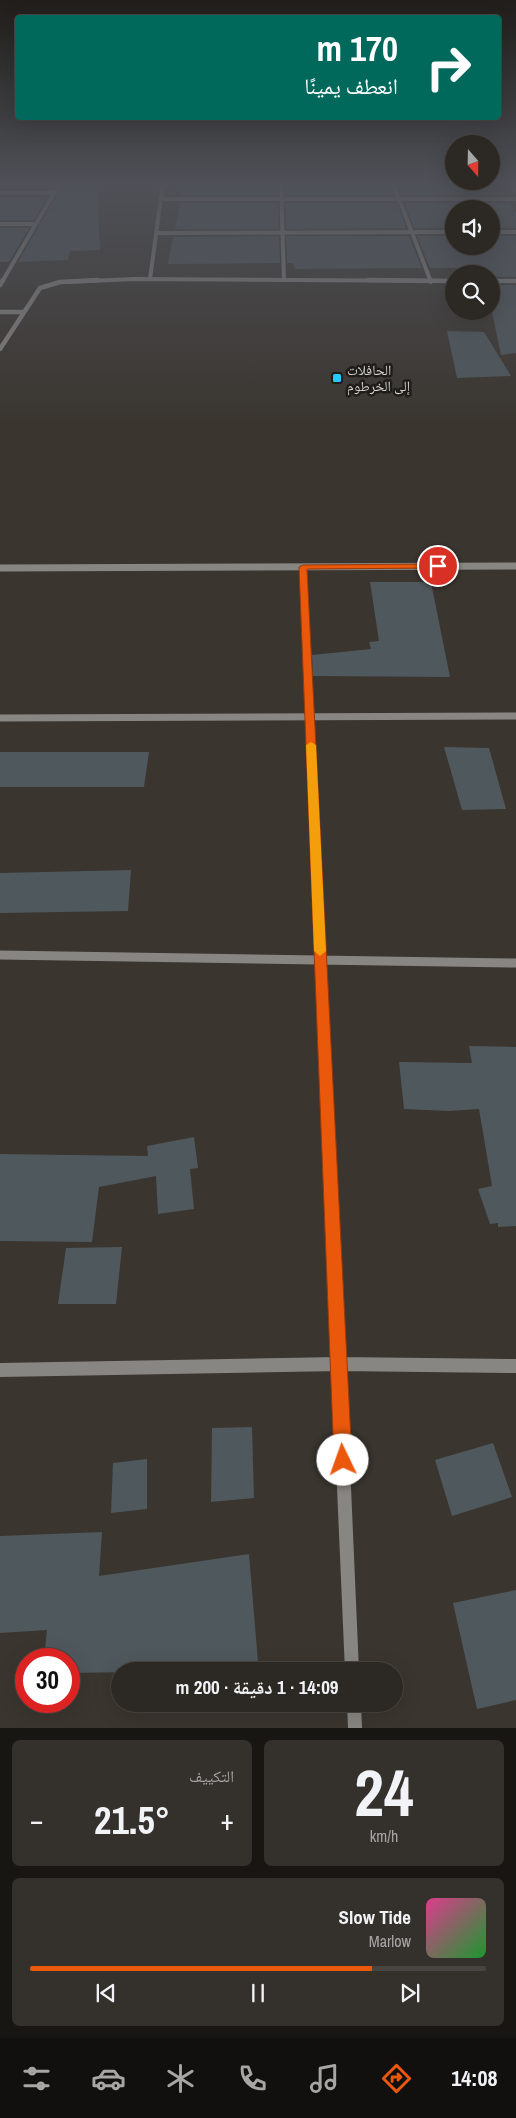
<!DOCTYPE html>
<html lang="ar">
<meta charset="utf-8">
<style>
body{margin:0;font-family:"Archivo Narrow","Noto Naskh Arabic",sans-serif;background:#34302b;color:#f1f3f6;direction:rtl;height:100vh;display:flex;flex-direction:column;font-size:19px;white-space:nowrap}
*{box-sizing:border-box;margin:0}
p{font-size:16px;color:#a6a6a6}
.icon{flex:none;width:28px;height:28px;fill:none;stroke:currentColor;stroke-width:2;stroke-linecap:round;stroke-linejoin:round}
.map{position:relative;height:1728px;overflow:hidden;direction:ltr}
.panel{display:flex;flex-direction:column;gap:12px;padding:12px;background:#181613;flex:1}
.panel>*{flex:none}
.guide{position:absolute;left:15px;top:15px;width:486px;height:105px;border-radius:5px;box-shadow:0 5px 20px #0002,0 0 0 1px #484441;direction:rtl;background:#00695c;color:#fff;overflow:hidden}
.needle{width:32px;rotate:160deg}
.controls{position:absolute;left:445px;top:135px;display:grid;gap:10px}
.controls a{display:grid;place-items:center;width:55px;height:55px;border-radius:50%;background:#2c2823;box-shadow:0 5px 20px #0002,0 0 0 1px #484441;font-size:25px}
.speed{position:absolute;left:15px;top:1648px;display:flex;gap:10px;font-size:25px;font-weight:700;text-align:center}
.speed>*{display:grid;place-content:center;width:65px;height:65px;border-radius:50%;background:#2c2823;box-shadow:0 5px 20px #0002,0 0 0 1px #484441;line-height:1}
.speed .limit{border:8px solid #d22;background:#fff;color:#111}
.pin{position:absolute;display:grid;place-items:center;width:42px;height:42px;color:#fff;margin:-21px;border:2px solid #fff;border-radius:50%;box-shadow:0 1px 5px #0007}
.me{position:absolute;width:55px;margin:-28px;rotate:357deg;stroke-linejoin:round;filter:drop-shadow(0 0 4px #0008)}
.turn{display:flex;align-items:center;gap:18px;height:105px;padding:0 20px;font-size:22px}
.turn .icon{width:65px;height:65px;stroke-width:2.5}
.turn b{display:block;font-size:35px;line-height:42px}
.big{font-size:38px;font-weight:800;line-height:1.1}
.panel .widget{flex:1;display:flex;flex-direction:column;justify-content:center;gap:8px;min-width:0;padding:0 18px;border-radius:8px;background:#34302b}
.panel .dial{align-items:center;gap:0}
.dial b{font-size:65px;line-height:1}
.song{display:flex;align-items:center;gap:15px}
.cover{width:60px;height:60px;border-radius:8px;background:linear-gradient(135deg,hsl(330 70% 55%),hsl(130 70% 35%))}
.played{height:5px;border-radius:2px;background:linear-gradient(90deg,#ea580c 75%,#484441 75%)}
.keys{display:flex;justify-content:space-around;direction:ltr}
.heat{display:flex;justify-content:space-between;align-items:center;font-size:28px;direction:ltr}
.panel .tiles{flex:1;display:grid;gap:12px;grid-template-columns:1fr 1fr}
.widget:last-child{grid-column:span 2}
.trip{position:absolute;left:111px;top:1662px;width:292px;height:50px;border-radius:25px;background:#2c2823;box-shadow:0 5px 20px #0002,0 0 0 1px #484441;font-weight:800;line-height:50px;text-align:center;direction:rtl}
.tab-bar{display:flex;height:80px;justify-content:space-around;align-items:center;background:#12100e;color:#a6a6a6}
.tab-bar .icon{width:35px;height:35px}
.tab-bar .current{color:#ea580c}
.tab-bar b{font-size:22px;color:#f1f3f6}
.map>svg:first-child{display:block}
.building{fill:#4f585c}
.lines{fill:none;stroke-linecap:round;stroke-linejoin:round}
.minor-far5{stroke:#888683;stroke-width:4}
.minor-far4{stroke:#888683;stroke-width:4.5}
.minor-far3{stroke:#888683;stroke-width:7}
.minor-far2{stroke:#888683;stroke-width:9}
.minor-far1{stroke:#888683;stroke-width:11}
.minor{stroke:#888683;stroke-width:14}
.route{fill:#ea580c;stroke:#983908}
.slow{fill:#f59e0b}
.poi-dot{fill:#25c9fe;stroke:#1f1d1a;stroke-width:2}
.labels{text-anchor:middle;stroke-width:5;stroke-linejoin:round;paint-order:stroke}
.far-poi-label{font-size:14px;fill:#d3d1cd;stroke:#1f1d1a;text-anchor:start}
</style>
<div class="map">
<svg width="516" height="1728" viewBox="0 0 516 1728">
<rect width="100%" height="100%" fill="#3a352f"/>
<path class="building" d="M0,183H56L52,189H0Z
M64,183H97L100,250L70,251L68,260L18,262Z
M184,183H277L278,195H181Z
M285,183H389L394,195H285Z
M397,183H485L493,192H501L503,195H402Z
M0,197H48L34,220H0Z
M180,203H278L279,229H175Z
M285,203H397L406,228L286,229Z
M405,203H509L516,213V228H491V209H454V228H414Z
M0,228H29L9,262H0Z
M279,236L280,263L168,264L173,237Z
M286,236H409L422,268L295,269L293,263H287Z
M417,236H454V246H491V236H516V277H491V274H485L484,268H430Z
M491,285H516V353L501,355L491,307Z
M447,331L484,332L511,376L457,378Z
M370,582H431L450,677L313,676L312,655L371,649L369,642L379,641Z
M444,747L489,748L506,809L462,810Z
M0,752H149L144,787H0Z
M131,870L128,911L0,913V873Z
M469,1046L516,1047V1226L498,1227V1223L490,1224L478,1189L492,1186L479,1109L449,1111L404,1109L399,1062L472,1063Z
M194,1137L198,1168L190,1169L194,1209L158,1214L156,1176L99,1187L92,1242L0,1241V1154L148,1156L147,1146Z
M122,1247L116,1304H58L66,1248Z
M252,1427L254,1498L211,1502L212,1428Z
M493,1443L512,1497L452,1516L435,1460Z
M147,1459V1509L111,1513L113,1463Z
M102,1532L99,1576L249,1554L258,1662L199,1671L69,1673V1659H44L47,1630L0,1633V1536Z
M516,1590V1700L477,1709L453,1603Z"/>
<g class="lines">
<path class="minor-far5" d="M281,183L284,280
M393,183L431,282
M510,183L516,192
M0,193H55
M161,199H516
M0,224H36
M491,232H516
M156,233L454,232
M150,279L163,183
M491,281H516
M2,282L60,183
M67,282L134,279L454,281"/>
<path class="minor-far4" d="M368,280L454,281
M491,281H516
M0,285L3,280
M0,312H23
M0,349L40,288L60,282L98,280"/>
<path class="minor-far3" d="M303,567L312,760
M0,568L516,566
M0,718L516,716"/>
<path class="minor-far2" d="M312,759L323,1011
M0,955L516,963"/>
<path class="minor-far1" d="M323,1010L337,1328"/>
<path class="minor" d="M337,1327L352,1671
M0,1370L339,1364L516,1366
M354,1704L355,1728"/>
</g>
<linearGradient id="sky" x2="0" y2="1"><stop stop-color="#201d1a"/><stop offset="0.43" stop-color="#4f5158"/><stop offset="1" stop-color="#4f5158" stop-opacity="0"/></linearGradient>
<rect width="516" height="425" fill="url(#sky)"/>
<path class="route" d="M438,564L441,565V568L307,569L352,1460L349,1466L343,1469L337,1466L334,1460L299,567L303,565Z"/>
<path class="slow" d="M311,742L316,745L326,951L320,956L314,951L306,745Z"/>
<rect class="poi-dot" x="332" y="373" width="10" height="10" rx="2.5"/>
<g class="labels">
<g class="far-poi-label">
<text x="347" y="375">الحافلات<tspan x="347" dy="16">إلى الخرطوم</tspan></text>
</g>
</g>
</svg>
<div class="controls">
<a><svg class="needle" viewBox="-14 -14 28 28"><path d="M0-13l5 13h-10z" fill="#e53935"/><path d="M0 13l5-13h-10z" fill="#a6a6a6"/></svg></a>
<a><svg class="icon" aria-label="sound" viewBox="0 0 24 24"><path d="M4 9h4l5-4v14l-5-4H4zM17 9q2 3 0 6"/></svg></a>
<a><svg class="icon" aria-label="search" viewBox="0 0 24 24"><circle cx="10" cy="10" r="6"/><path d="M15 15l6 6"/></svg></a>
</div>
<div class="speed"><div class="limit">30</div></div>
<div class="pin" style="left:438px;top:566px;background:#d93025"><svg class="icon" aria-label="arrive" viewBox="0 0 24 24"><path d="M6 21V4h12l-3 4 3 4H6"/></svg></div>
<svg class="me" style="left:343px;top:1460px" viewBox="-20 -20 40 40"><circle r="19" fill="#fff"/><path d="M0-13L10 11 0 6-10 11z" fill="#ea580c"/></svg>
<div class="trip">14:09 · 1 دقيقة · 200 m</div>
<div class="guide">
<div class="turn"><svg class="icon" aria-label="right" viewBox="0 0 24 24"><path d="M7 20v-9h11M14 6l5 5-5 5"/></svg><div><b>170 m</b>انعطف يمينًا</div></div>
</div>
</div>
<section class="panel">
<div class="tiles">
<div class="widget dial"><b>24</b><p>km/h</p></div>
<div class="widget"><p>التكييف</p>
<div class="heat"><a>−</a><b class="big">21.5°</b><a>+</a></div>
</div>
<div class="widget">
<div class="song"><i class="cover"></i><div><b>Slow Tide</b><p>Marlow</p></div></div>
<div class="played"></div>
<div class="keys"><svg class="icon" aria-label="previous" viewBox="0 0 24 24"><path d="M18 5L8 12l10 7zM5 5v14"/></svg><svg class="icon" aria-label="pause" viewBox="0 0 24 24"><path d="M8 5v14M16 5v14"/></svg><svg class="icon" aria-label="next" viewBox="0 0 24 24"><path d="M6 5l10 7-10 7zM19 5v14"/></svg></div>
</div>
</div>
</section>
<nav class="tab-bar">
<b>14:08</b>
<svg class="icon current" aria-label="directions" viewBox="0 0 24 24"><path d="M12 3l9 9-9 9-9-9zM9 14v-3h6M13 9l2 2-2 2"/></svg>
<svg class="icon" aria-label="music" viewBox="0 0 24 24"><path d="M9 18V5l10-2v13"/><circle cx="6" cy="18" r="3"/><circle cx="16" cy="16" r="3"/></svg>
<svg class="icon" aria-label="phone" viewBox="0 0 24 24"><path d="M5 4h4l2 5-3 2q2 4 5 5l2-3 5 2v4C11 20 4 13 5 4z"/></svg>
<svg class="icon" aria-label="climate" viewBox="0 0 24 24"><path d="M12 3v18M4 7l16 10M4 17L20 7"/></svg>
<svg class="icon" aria-label="car" viewBox="0 0 24 24"><path d="M5 17H2v-5l4-1 3-4h7l3 4 3 1v5h-3M9 17h6M6 11h13"/><circle cx="7" cy="17" r="2"/><circle cx="17" cy="17" r="2"/></svg>
<svg class="icon" aria-label="filters" viewBox="0 0 24 24"><path d="M4 7h16M4 17h16"/><circle cx="9" cy="7" r="2"/><circle cx="15" cy="17" r="2"/></svg>
</nav>
